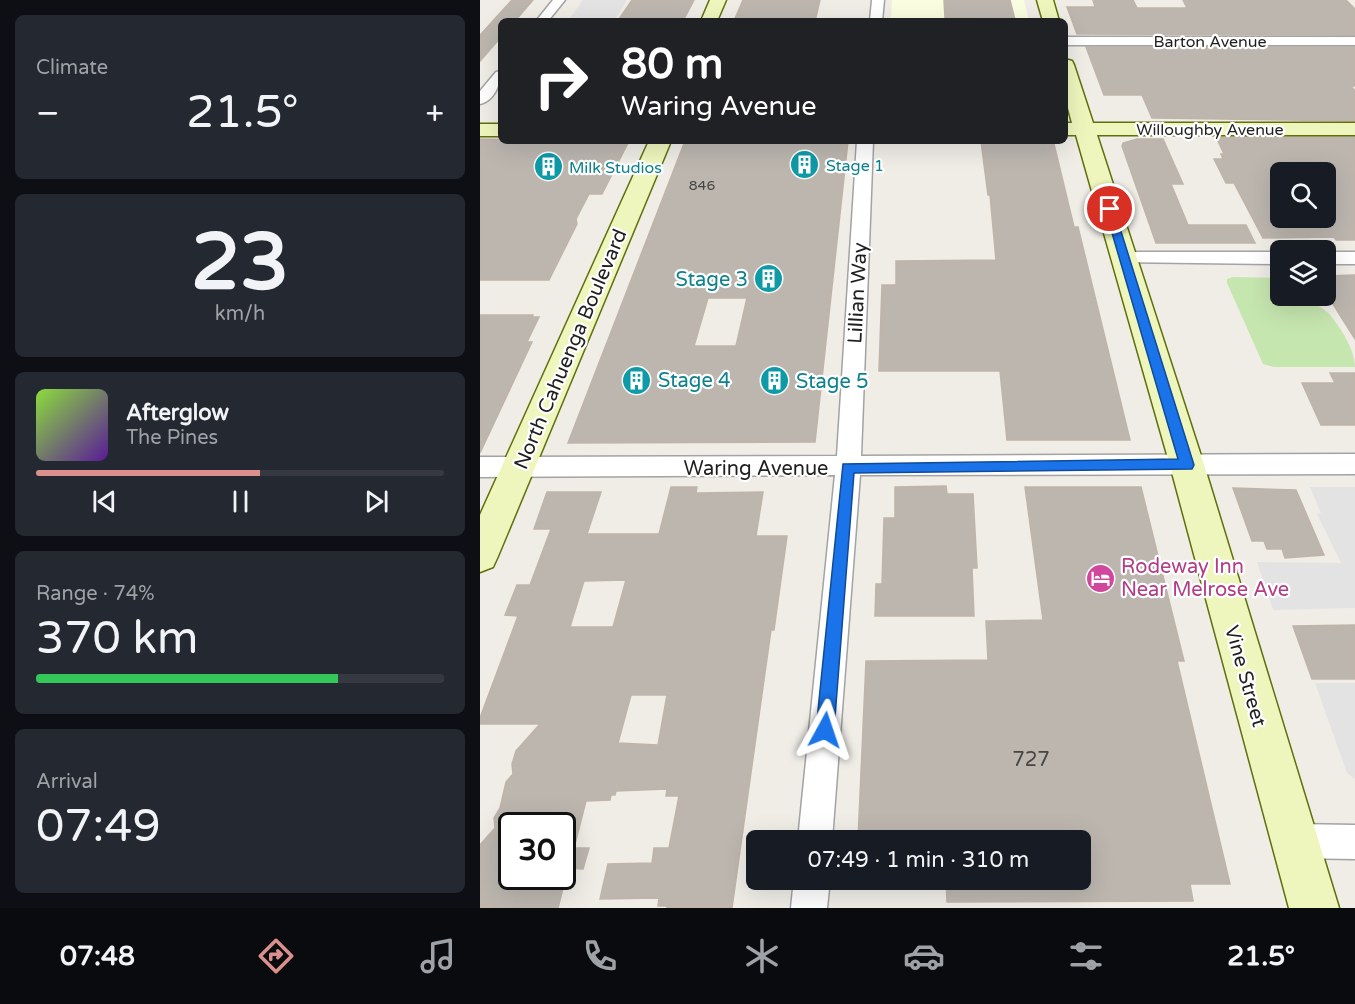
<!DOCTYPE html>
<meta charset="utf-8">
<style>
body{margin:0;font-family:"Varela Round",sans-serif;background:#242831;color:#f1f3f6;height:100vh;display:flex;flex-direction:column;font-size:22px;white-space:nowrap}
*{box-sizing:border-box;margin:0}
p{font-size:20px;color:#9ea1a6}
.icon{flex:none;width:33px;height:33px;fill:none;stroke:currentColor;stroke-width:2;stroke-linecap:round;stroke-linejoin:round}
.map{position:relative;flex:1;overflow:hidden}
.details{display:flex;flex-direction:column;gap:15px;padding:15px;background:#0d0f14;width:480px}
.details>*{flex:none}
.guide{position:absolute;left:18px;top:18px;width:570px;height:126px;border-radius:9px;box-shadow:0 6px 24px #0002;background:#202124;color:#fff;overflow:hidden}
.tools{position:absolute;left:790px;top:162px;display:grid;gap:12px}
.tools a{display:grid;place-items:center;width:66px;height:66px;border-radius:9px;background:#171b24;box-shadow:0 6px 24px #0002;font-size:30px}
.speed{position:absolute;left:18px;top:812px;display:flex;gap:12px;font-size:30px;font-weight:700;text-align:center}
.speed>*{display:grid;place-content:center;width:78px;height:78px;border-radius:50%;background:#171b24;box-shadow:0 6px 24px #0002;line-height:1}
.speed .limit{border:3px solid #111;border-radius:9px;background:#fff;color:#111}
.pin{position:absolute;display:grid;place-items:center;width:51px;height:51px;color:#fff;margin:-26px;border:3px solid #fff;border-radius:50%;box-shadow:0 2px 6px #0007}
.me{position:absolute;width:66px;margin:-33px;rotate:5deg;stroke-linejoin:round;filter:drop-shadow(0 0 4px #0008)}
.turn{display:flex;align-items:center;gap:21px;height:126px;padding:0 24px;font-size:27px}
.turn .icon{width:78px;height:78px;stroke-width:2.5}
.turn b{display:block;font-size:42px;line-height:51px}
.big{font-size:45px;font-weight:600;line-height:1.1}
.details .card{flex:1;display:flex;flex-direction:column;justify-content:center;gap:9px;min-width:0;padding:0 21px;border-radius:9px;background:#242831}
.details .dial{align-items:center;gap:0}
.dial b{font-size:78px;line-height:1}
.song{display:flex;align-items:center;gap:18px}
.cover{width:72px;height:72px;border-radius:9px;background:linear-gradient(135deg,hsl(90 70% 55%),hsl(270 70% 35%))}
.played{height:6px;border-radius:3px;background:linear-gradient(90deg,#dc908d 55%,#363941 55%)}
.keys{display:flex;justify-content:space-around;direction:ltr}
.heat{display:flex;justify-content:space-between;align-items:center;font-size:33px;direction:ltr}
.charge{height:9px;border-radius:4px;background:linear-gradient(90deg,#34c759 74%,#363941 0)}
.trip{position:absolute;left:266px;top:830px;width:345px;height:60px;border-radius:9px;background:#171b24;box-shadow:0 6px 24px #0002;font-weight:600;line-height:60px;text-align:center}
.tab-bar{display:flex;height:96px;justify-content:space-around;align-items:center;background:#090b0e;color:#9ea1a6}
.tab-bar .icon{width:42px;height:42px}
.tab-bar .active{color:#dc908d}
.tab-bar b{font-size:27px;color:#f1f3f6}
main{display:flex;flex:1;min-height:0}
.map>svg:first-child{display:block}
.education{fill:#fbfde1}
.grass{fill:#c6e6af}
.parking{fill:#e3e3e3}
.building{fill:#bcb6af;stroke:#c0b4a9;stroke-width:1.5;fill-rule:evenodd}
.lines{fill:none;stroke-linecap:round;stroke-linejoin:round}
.street-casing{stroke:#a3a3a3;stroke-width:3}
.secondary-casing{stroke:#5f700b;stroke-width:3}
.street{fill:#fff;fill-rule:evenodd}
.secondary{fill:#eff6bd;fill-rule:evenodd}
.route{fill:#1a73e8;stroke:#114b97;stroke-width:1.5}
.labels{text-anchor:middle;stroke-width:4.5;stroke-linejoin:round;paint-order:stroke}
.far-number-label{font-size:14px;fill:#464543}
.far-street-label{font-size:16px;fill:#1f1f1f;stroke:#fff}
.far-culture-label{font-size:16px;fill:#0d838f;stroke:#fff;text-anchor:start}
.culture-label{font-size:20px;fill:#0d838f;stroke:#fff;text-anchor:start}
.street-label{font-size:20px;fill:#1f1f1f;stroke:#fff}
.hotel-label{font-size:20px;fill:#b23c85;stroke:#fff;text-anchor:start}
.near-number-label{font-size:20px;fill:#464543}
</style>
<main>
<section class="details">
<div class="card"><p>Climate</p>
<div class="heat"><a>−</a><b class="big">21.5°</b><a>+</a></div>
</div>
<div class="card dial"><b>23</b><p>km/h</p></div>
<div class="card">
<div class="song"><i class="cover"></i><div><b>Afterglow</b><p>The Pines</p></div></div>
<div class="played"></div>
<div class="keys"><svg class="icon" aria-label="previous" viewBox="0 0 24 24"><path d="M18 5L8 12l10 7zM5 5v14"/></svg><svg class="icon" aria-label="pause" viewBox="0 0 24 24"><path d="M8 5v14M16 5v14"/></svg><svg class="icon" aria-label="next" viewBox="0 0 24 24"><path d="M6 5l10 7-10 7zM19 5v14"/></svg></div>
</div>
<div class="card"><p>Range · 74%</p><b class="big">370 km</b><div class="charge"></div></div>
<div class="card"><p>Arrival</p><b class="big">07:49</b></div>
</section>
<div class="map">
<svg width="875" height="908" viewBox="0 0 875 908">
<rect width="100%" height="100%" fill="#efede6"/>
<path class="education" d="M412,0H544L549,21H411Z"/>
<path class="grass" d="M753,277L801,278V296H829C834,305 843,307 850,315C861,328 875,350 875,367H794L783,364L747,283V279Z"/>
<path class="parking" d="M103,0H147L134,21H88Z
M830,487H875V608L793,610L777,562L861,563L837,514L841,513Z
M835,683H875V779L867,773Z"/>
<path class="building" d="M32,0H53L35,21H21V37L0,61V35Z
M152,0H214L204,19L200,21L139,19Z
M263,0H340L335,21H254Z
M464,0H530L535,20L501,21V18H465Z
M613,0H653L657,8H707L703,0H866L875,9V35L597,34L587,7H615Z
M606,47H875V86H871L875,91V121L672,118L662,95H624Z
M736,137H875V240H856L854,237L783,238L754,183H746L734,159H743L741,154H744ZM801,172H846V218H801Z
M0,139L149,141L122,194H109L96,219L97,224L69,280H0Z
M657,139H683L703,184H691L708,225H766L775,243H676L642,146L643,143Z
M205,141H368L335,442L88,443ZM228,298H267L256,346H214Z
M501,141H567L574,144L594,227H598L650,440H527L520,371H399L402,285H416V261L516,260L510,195H508Z
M875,275V339L853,304H850L846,297V276Z
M0,315H53L52,317H59L47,342H52L0,453Z
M850,373H875V425H841L822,383H855Z
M466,486L467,494H493L497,568H492L494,616H395L396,584H402L404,518H415V487Z
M191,487H217L216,493L283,492L276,536H307L294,630H291L252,908H187V906H178L179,898L120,899L128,864L172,863L174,848H189L199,796H186L187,789L136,791L135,795H131L130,800L106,801L94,848H109L103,869L82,868V825H32V876H86L78,908H0V845L15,828L14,818L20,808L26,782L33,774L32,764L36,751L60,724H0V718L38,616L25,615L37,585H50L71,529H54L67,492H121L107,534H179ZM146,580L133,627H90L104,581ZM151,695H187L178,745L138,743Z
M545,487H661L704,661H697L750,884H710L713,901L467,902L466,879H600V840H378L386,661L508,660L506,621L563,620Z
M753,488L816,490L844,555L805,558L802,549H787L784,541H772Z
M875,625V679H832L813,626Z"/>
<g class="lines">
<defs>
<path id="street" d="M73,0H85L68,21H56Z
M392,0H404L402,21H390Z
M585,37H875V45H585Z
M21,71C21,84 14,101 0,104V91L16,72Z
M377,141H393L381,456L875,454V474L380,475L352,840H318L355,475L0,477V457L357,456Z
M644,252H801V264L637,262L635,258L637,254Z
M846,252H875V264H846Z
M813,824L875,825V859L813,858L801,853L796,841L801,829Z
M314,879H350L347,908H311Z"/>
<path id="secondary" d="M230,0H246L237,21H221Z
M557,0H573L579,21H563Z
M585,59L592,61L594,65L613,123H875V135H617L724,465L859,908H809L690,465L596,135H585V123H592L585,97Z
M0,124H21V136H0Z
M169,141H191L18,556L13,567L0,572V515Z"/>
</defs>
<use href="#street" class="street-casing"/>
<use href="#secondary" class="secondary-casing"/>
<use href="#street" class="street"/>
<use href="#secondary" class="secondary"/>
</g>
<path class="route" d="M630,206L634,209L714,465L712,469L374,473L354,730L351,736L345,739L338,736L336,730L363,464L698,459L625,209Z"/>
<defs>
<symbol id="building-disc" viewBox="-11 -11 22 22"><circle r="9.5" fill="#0f9aa8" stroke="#fff"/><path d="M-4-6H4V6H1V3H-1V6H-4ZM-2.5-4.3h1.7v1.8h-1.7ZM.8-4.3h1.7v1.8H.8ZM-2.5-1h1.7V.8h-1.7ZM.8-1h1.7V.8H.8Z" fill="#fff"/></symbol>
<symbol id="hotel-disc" viewBox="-11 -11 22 22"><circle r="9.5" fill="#d1479c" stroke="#fff"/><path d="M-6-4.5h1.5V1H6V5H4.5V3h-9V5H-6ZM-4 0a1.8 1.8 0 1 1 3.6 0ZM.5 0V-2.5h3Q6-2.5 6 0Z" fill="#fff"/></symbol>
</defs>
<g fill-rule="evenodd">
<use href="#building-disc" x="308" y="148" width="33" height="33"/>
<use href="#building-disc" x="52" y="150" width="33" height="33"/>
<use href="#building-disc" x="272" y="262" width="33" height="33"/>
<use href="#building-disc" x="140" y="364" width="33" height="33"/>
<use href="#building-disc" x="278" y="364" width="33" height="33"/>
<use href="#hotel-disc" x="604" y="562" width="33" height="33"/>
</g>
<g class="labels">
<g class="far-number-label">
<text x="222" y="190">846</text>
</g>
<g class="far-street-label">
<text x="730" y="47">Barton Avenue</text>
<text x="730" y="135">Willoughby Avenue</text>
</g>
<g class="far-culture-label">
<text x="346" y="171">Stage 1</text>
<text x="89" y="173">Milk Studios</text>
</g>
<g class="culture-label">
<text x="268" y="286" text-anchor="end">Stage 3</text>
<text x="178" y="387">Stage 4</text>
<text x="316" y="388">Stage 5</text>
</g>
<g class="street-label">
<text transform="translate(377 293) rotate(-87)" y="7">Lillian Way</text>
<text transform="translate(90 349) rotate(-67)" y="7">North Cahuenga Boulevard</text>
<text x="276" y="475">Waring Avenue</text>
<text transform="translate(766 676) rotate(74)" y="7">Vine Street</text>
</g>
<g class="hotel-label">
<text x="641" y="573">Rodeway Inn<tspan x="641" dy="23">Near Melrose Ave</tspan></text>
</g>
<g class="near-number-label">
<text x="551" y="766">727</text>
</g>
</g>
</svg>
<div class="tools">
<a><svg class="icon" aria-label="search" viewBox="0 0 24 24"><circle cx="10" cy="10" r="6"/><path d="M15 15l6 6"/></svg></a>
<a><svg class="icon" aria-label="layers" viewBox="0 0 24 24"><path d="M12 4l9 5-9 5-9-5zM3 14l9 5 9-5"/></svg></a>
</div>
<div class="speed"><div class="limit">30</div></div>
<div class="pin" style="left:630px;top:209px;background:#d93025"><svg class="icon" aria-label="arrive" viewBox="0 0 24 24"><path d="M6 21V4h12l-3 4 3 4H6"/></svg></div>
<svg class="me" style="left:345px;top:730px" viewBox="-20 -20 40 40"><path d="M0-17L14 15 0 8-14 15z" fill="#1a73e8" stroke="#fff" stroke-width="4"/></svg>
<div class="trip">07:49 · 1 min · 310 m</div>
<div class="guide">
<div class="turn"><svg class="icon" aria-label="right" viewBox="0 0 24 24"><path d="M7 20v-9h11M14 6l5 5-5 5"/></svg><div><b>80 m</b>Waring Avenue</div></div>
</div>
</div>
</main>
<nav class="tab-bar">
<b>07:48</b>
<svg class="icon active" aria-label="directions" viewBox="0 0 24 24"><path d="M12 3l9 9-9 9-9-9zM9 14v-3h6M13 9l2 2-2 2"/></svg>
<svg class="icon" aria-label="music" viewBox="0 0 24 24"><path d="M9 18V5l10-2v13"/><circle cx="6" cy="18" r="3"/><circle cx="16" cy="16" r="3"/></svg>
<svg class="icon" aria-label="phone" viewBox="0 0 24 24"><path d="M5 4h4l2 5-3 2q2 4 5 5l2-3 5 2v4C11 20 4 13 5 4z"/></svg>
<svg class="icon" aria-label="climate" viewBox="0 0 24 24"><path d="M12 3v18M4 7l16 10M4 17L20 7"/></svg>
<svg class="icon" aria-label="car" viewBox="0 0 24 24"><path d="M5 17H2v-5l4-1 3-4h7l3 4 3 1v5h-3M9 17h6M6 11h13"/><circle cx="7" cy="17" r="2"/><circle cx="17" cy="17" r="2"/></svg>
<svg class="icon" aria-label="filters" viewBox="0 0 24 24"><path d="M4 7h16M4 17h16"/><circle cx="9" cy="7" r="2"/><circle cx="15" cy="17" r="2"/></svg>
<b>21.5°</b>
</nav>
